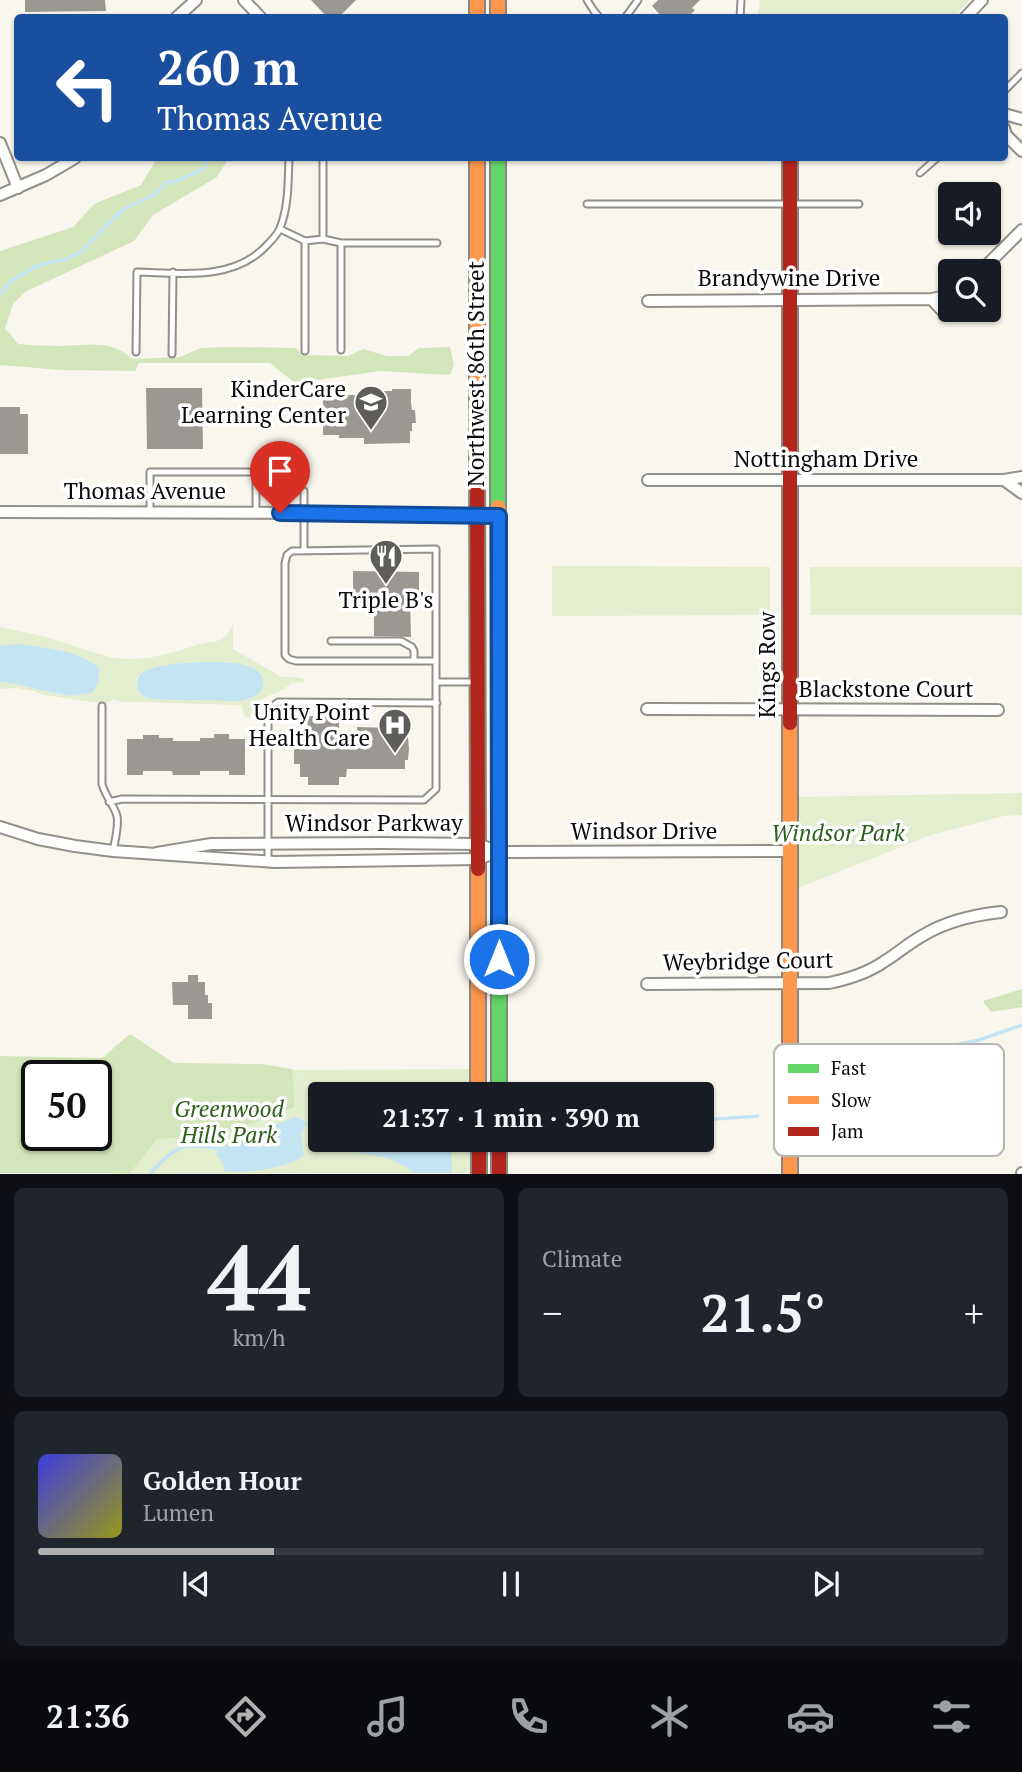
<!DOCTYPE html>
<meta charset="utf-8">
<style>
body{margin:0;font-family:"PT Serif",serif;background:#20242c;color:#f1f3f6;height:100vh;display:flex;flex-direction:column;font-size:26px;white-space:nowrap}
*{box-sizing:border-box;margin:0}
p{font-size:23px;color:#9ea1a6}
.icon{flex:none;width:38px;height:38px;fill:none;stroke:currentColor;stroke-width:2;stroke-linecap:round;stroke-linejoin:round}
.map{position:relative;height:1174px;overflow:hidden}
.panel{display:flex;flex-direction:column;gap:14px;padding:14px;background:#0d0f14;flex:1}
.panel>*{flex:none}
.hud{position:absolute;left:14px;top:14px;width:994px;height:147px;border-radius:7px;box-shadow:0 2px 5px #0004;background:#1a4fa0;color:#fff;overflow:hidden}
.fabs{position:absolute;left:938px;top:182px;display:grid;gap:14px}
.fabs a{display:grid;place-items:center;width:63px;height:63px;border-radius:7px;background:#171b24;box-shadow:0 2px 5px #0004;font-size:35px}
.speed{position:absolute;left:21px;top:1060px;display:flex;gap:14px;font-size:35px;font-weight:700;text-align:center}
.speed>*{display:grid;place-content:center;width:91px;height:91px;border-radius:50%;background:#171b24;box-shadow:0 2px 5px #0004;line-height:1}
.speed .limit{border:4px solid #111;border-radius:10px;background:#fff;color:#111}
.pin{position:absolute;display:grid;place-items:center;width:60px;height:60px;color:#fff;margin:-72px -30px;border-radius:50% 50% 50% 0;rotate:-45deg;box-shadow:0 0 7px #0007}
.pin .icon{rotate:45deg}
.me{position:absolute;width:77px;margin:-38px;rotate:0deg;stroke-linejoin:round;filter:drop-shadow(0 0 5px #0008)}
.turn{display:flex;align-items:center;gap:24px;height:147px;padding:0 28px;font-size:32px}
.turn .icon{width:91px;height:91px;stroke-width:2.5}
.turn b{display:block;font-size:49px;line-height:60px}
.big{font-size:52px;font-weight:700;line-height:1.1}
.panel .card{flex:1;display:flex;flex-direction:column;justify-content:center;gap:10px;min-width:0;padding:0 24px;border-radius:10px;background:#20242c}
.panel .dial{align-items:center;gap:0}
.dial b{font-size:91px;line-height:1}
.song{display:flex;align-items:center;gap:21px}
.cover{width:84px;height:84px;border-radius:10px;background:linear-gradient(135deg,hsl(240 70% 55%),hsl(60 70% 35%))}
.played{height:7px;border-radius:4px;background:linear-gradient(90deg,#afb0af 25%,#363941 25%)}
.keys{display:flex;justify-content:space-around;direction:ltr}
.heat{display:flex;justify-content:space-between;align-items:center;font-size:38px;direction:ltr}
.panel .tiles{flex:1;display:grid;gap:14px;grid-template-columns:1fr 1fr}
.card:last-child{grid-column:span 2}
.trip{position:absolute;left:308px;top:1082px;width:406px;height:70px;border-radius:7px;background:#171b24;box-shadow:0 2px 5px #0004;font-weight:700;line-height:70px;text-align:center}
.menu{display:flex;height:112px;justify-content:space-around;align-items:center;background:#090b0e;color:#9ea1a6}
.menu .icon{width:49px;height:49px}
.menu .active{color:#afb0af}
.menu b{font-size:32px;color:#f1f3f6}
.map>svg:first-child{display:block}
.green{fill:#e2eecd;fill-rule:evenodd}
.forest{fill:#d3e6bb;fill-rule:evenodd}
.water{fill:#c4e4f3}
.lines{fill:none;stroke-linecap:round;stroke-linejoin:round}
.stream{stroke:#c4e4f3;stroke-width:3.5}
.building{fill:#9b9894}
.lane-casing{stroke:#92908c;stroke-width:9}
.street-casing{stroke:#92908c;stroke-width:14}
.fast-casing{stroke:#888783;stroke-width:18}
.slow-casing{stroke:#888783;stroke-width:18}
.jam-casing{stroke:#888783;stroke-width:18}
.lane{stroke:#fefefc;stroke-width:5}
.street{stroke:#fefefc;stroke-width:10}
.fast{stroke:#63d668;stroke-width:14}
.slow{stroke:#ff974d;stroke-width:14}
.jam{stroke:#b3261e;stroke-width:14}
.route-casing{stroke:#114b97;stroke-width:18}
.route{stroke:#1a73e8;stroke-width:12}
.labels{text-anchor:middle;stroke-width:7;stroke-linejoin:round;paint-order:stroke}
.street-label{font-size:23px;fill:#0a0a0a;stroke:#fff}
.poi-label{font-size:23px;fill:#0a0a0a;stroke:#fff;text-anchor:end}
.park-label{font-size:23px;font-style:italic;fill:#2d601c;stroke:#fff}
.key{fill:#fff;stroke:#b6b6b6;stroke-width:2}
.key-label{font-size:19px;fill:#0a0a0a}
</style>
<div class="map">
<svg width="1022" height="1174" viewBox="0 0 1022 1174">
<rect width="100%" height="100%" fill="#f9f6ed"/>
<path class="green" d="M760,0H970L953,17H758Z
M552,566L770,567V615L552,616Z
M810,567H1022V615H811Z
M233,625V649L280,676C288,678 298,676 304,679V682L292,683L284,689L262,699L254,707L249,718L244,716L242,707L239,705L142,702H122L113,699L106,704L44,695L34,691L17,688L0,689V681L68,696L93,693L91,662C61,649 32,642 0,646V627C20,631 39,635 59,641C83,648 107,660 133,659C155,658 176,652 197,645C217,639 220,646 233,625ZM228,662L260,672C267,687 259,694 245,700L149,699L136,680C139,675 139,675 144,672C159,662 209,662 228,662Z
M1022,793V815L1004,816L931,835L798,888L799,797Z
M470,1069V1094H320V1139H470V1173L113,1174L137,1071Z"/>
<path class="forest" d="M157,158H229L217,177L153,215L134,241L25,292L13,304L5,328L18,344C31,345 44,346 57,346C84,346 111,338 132,359L180,357L201,348L229,347L296,348L303,355L348,356L363,349L387,356H408L419,348L450,347L454,365L450,375L381,371L295,383L270,363H139L135,371L61,370L0,365V251L73,227L94,204L141,185Z
M1022,989V1007L991,1012L983,1001Z
M130,1034L174,1063L262,1064L292,1069L295,1107L223,1134L157,1139L130,1173H0V1056L102,1058ZM96,1076V1136H37V1076Z"/>
<path class="water" d="M18,644C45,648 75,649 98,667C100,678 99,684 92,693L69,696L0,681V646Z
M209,662C224,662 266,661 263,685C262,693 256,696 248,699C237,703 222,700 210,700C189,700 169,700 149,699C142,695 136,691 137,682C138,662 193,663 209,662Z
M295,1117L307,1122L301,1134L304,1155C292,1168 242,1174 225,1171L222,1161L216,1155L218,1149Z
M337,1139H451L452,1173H415L404,1166L390,1159L349,1150Z"/>
<g class="lines">
<path class="stream" d="M448,18L454,16
M0,294L13,280L36,266L66,259L81,252L118,214L127,207L152,196L168,182L177,181L203,169L208,158
M830,1098L842,1095L865,1083L883,1067L892,1063L932,1050L979,1040L1022,1025
M702,1120L758,1116
M150,1174C160,1163 172,1149 187,1146C198,1145 211,1148 222,1149"/>
</g>
<path class="building" d="M25,0H105L106,11L25,12Z
M311,0H356L338,18H328Z
M658,0H700L692,8L695,10L687,18H663L652,6Z
M146,388H202L203,449H147Z
M392,389H411V402L412,410H415L416,423H412V431H410V443L364,444V438H339V435H323V398H338V395H363V391H392Z
M0,407H20V414H28V454H0Z
M353,571L419,572V600H410L411,637L374,636V600H353Z
M308,716L339,717V733H357V727L392,728V732L405,733V737H408L409,749L408,760H405V769H347L346,777H339V785H308V777H300V764H294V733H307Z
M214,734H229V739H245V775H229V771H200V775H173L172,771H143V775H127V739H143V735H159V738H173V741H200V738H214Z
M188,975H198V982H205V995H208V1003H212V1019H188V1005H173L172,982H188Z"/>
<g class="lines">
<defs>
<path id="lane" d="M587,0L594,11L600,18
M625,18L638,0
M740,18L741,0
M1004,91L1022,73
M323,158V239L341,243H437
M920,173L937,158
M587,204H859
M280,229L305,241L323,239
M341,243V350
M305,351V241
M136,352L137,272C179,273 230,281 263,249C269,243 277,236 280,228C289,206 288,180 289,158
M172,354L173,272
M150,513V472H256V512
M304,550V491
M331,641H401L412,647L414,651V661
M436,682H475
M102,706V784C105,796 114,805 117,816C119,827 115,840 113,851
M109,802L122,799L424,800L436,789V549L292,551L287,555L285,563V655L289,659L296,661H436
M268,861V721C269,712 270,707 278,702L437,703"/>
<path id="street" d="M244,0L261,18
M176,18L196,0
M965,18L982,0
M1004,114L1022,119
M1004,128L1006,135L1022,151
M0,143L18,188
M0,195L46,175L75,158
M981,271L1022,230
M932,299C941,311 951,321 966,310
M648,301L932,299L950,295
M648,480H1004L1022,477
M1004,480L1022,493
M0,512L304,513L499,516
M647,709L998,710
M0,827L38,839L75,846L113,851L275,862L478,859L498,852
M157,853L211,844L381,843L478,844L498,852L789,851
M647,984L829,983C849,979 868,973 885,961C898,953 909,943 922,936C946,921 973,915 1001,912
M1022,1174V1173"/>
<path id="fast" d="M498,158V507
M499,894V1094"/>
<path id="slow" d="M477,0V18
M498,0V18
M477,158V449
M498,507L499,894
M790,723V1174
M478,869V1094"/>
<path id="jam" d="M790,158V723
M477,449L478,869
M479,1139V1174
M499,1139V1174"/>
</defs>
<use href="#lane" class="lane-casing"/>
<use href="#street" class="street-casing"/>
<use href="#fast" class="fast-casing"/>
<use href="#slow" class="slow-casing"/>
<use href="#jam" class="jam-casing"/>
<use href="#lane" class="lane"/>
<use href="#street" class="street"/>
<use href="#fast" class="fast"/>
<use href="#slow" class="slow"/>
<use href="#jam" class="jam"/>
</g>
<g class="lines">
<defs>
<path id="route" d="M280,513L499,516V959"/>
</defs>
<use href="#route" class="route-casing"/>
<use href="#route" class="route"/>
</g>
<defs>
<symbol id="school-pin" viewBox="-11 -11 22 30"><path d="M0 17L-7.5 6A9.5 9.5 0 1 1 7.5 6Z" fill="#5e5d59" stroke="#fff"/><path d="M0-5L7-2L0 1L-7-2ZM-4 1L0 2.5L4 1V4Q0 6-4 4Z" fill="#fff"/></symbol>
<symbol id="restaurant-pin" viewBox="-11 -11 22 30"><path d="M0 17L-7.5 6A9.5 9.5 0 1 1 7.5 6Z" fill="#5e5d59" stroke="#fff"/><path d="M-5-6h1v4h1v-4h1v4h1v-4h1v5L-1.5 .5V6h-2V.5L-5-1ZM5-6V6H3V1.5H1.5Q1.5-4 5-6Z" fill="#fff"/></symbol>
<symbol id="hospital-pin" viewBox="-11 -11 22 30"><path d="M0 17L-7.5 6A9.5 9.5 0 1 1 7.5 6Z" fill="#5e5d59" stroke="#fff"/><path d="M-5-5h3v3.5h4V-5h3V5h-3V1.5h-4V5h-3Z" fill="#fff"/></symbol>
</defs>
<g fill-rule="evenodd">
<use href="#school-pin" x="352" y="383" width="38" height="52"/>
<use href="#restaurant-pin" x="367" y="537" width="38" height="52"/>
<use href="#hospital-pin" x="376" y="706" width="38" height="52"/>
</g>
<g class="labels">
<g class="street-label">
<text x="789" y="286">Brandywine Drive</text>
<text transform="translate(476 374) rotate(-90)" y="8">Northwest 86th Street</text>
<text x="826" y="467">Nottingham Drive</text>
<text x="145" y="499">Thomas Avenue</text>
<text transform="translate(767 665) rotate(-90)" y="8">Kings Row</text>
<text x="886" y="697">Blackstone Court</text>
<text x="374" y="831">Windsor Parkway</text>
<text x="644" y="839">Windsor Drive</text>
<text transform="translate(748 961) rotate(-1)" y="8">Weybridge Court</text>
</g>
<g class="poi-label">
<text x="346" y="397">KinderCare<tspan x="346" dy="26">Learning Center</tspan></text>
<text x="386" y="608" text-anchor="middle">Triple B's</text>
<text x="370" y="720">Unity Point<tspan x="370" dy="26">Health Care</tspan></text>
</g>
<g class="park-label">
<text x="838" y="841">Windsor Park</text>
<text x="229" y="1117">Greenwood<tspan x="229" dy="26">Hills Park</tspan></text>
</g>
</g>
<rect x="774" y="1044" width="230" height="112" rx="10" class="key"/>
<rect x="788" y="1064" width="31" height="9" fill="#63d668"/>
<rect x="788" y="1096" width="31" height="8" fill="#ff974d"/>
<rect x="788" y="1127" width="31" height="9" fill="#b3261e"/>
<g class="key-label">
<text x="831" y="1075">Fast</text>
<text x="831" y="1107">Slow</text>
<text x="831" y="1138">Jam</text>
</g>
</svg>
<div class="fabs">
<a><svg class="icon" aria-label="sound" viewBox="0 0 24 24"><path d="M4 9h4l5-4v14l-5-4H4zM17 9q2 3 0 6"/></svg></a>
<a><svg class="icon" aria-label="search" viewBox="0 0 24 24"><circle cx="10" cy="10" r="6"/><path d="M15 15l6 6"/></svg></a>
</div>
<div class="speed"><div class="limit">50</div></div>
<div class="pin" style="left:280px;top:513px;background:#d93025"><svg class="icon" aria-label="arrive" viewBox="0 0 24 24"><path d="M6 21V4h12l-3 4 3 4H6"/></svg></div>
<svg class="me" style="left:499px;top:959px" viewBox="-20 -20 40 40"><circle r="17" fill="#1a73e8" stroke="#fff" stroke-width="3"/><path d="M0-11L8 9 0 5-8 9z" fill="#fff"/></svg>
<div class="trip">21:37 · 1 min · 390 m</div>
<div class="hud">
<div class="turn"><svg class="icon" aria-label="left" viewBox="0 0 24 24"><path d="M17 20v-9H6M10 6l-5 5 5 5"/></svg><div><b>260 m</b>Thomas Avenue</div></div>
</div>
</div>
<section class="panel">
<div class="tiles">
<div class="card dial"><b>44</b><p>km/h</p></div>
<div class="card"><p>Climate</p>
<div class="heat"><a>−</a><b class="big">21.5°</b><a>+</a></div>
</div>
<div class="card">
<div class="song"><i class="cover"></i><div><b>Golden Hour</b><p>Lumen</p></div></div>
<div class="played"></div>
<div class="keys"><svg class="icon" aria-label="previous" viewBox="0 0 24 24"><path d="M18 5L8 12l10 7zM5 5v14"/></svg><svg class="icon" aria-label="pause" viewBox="0 0 24 24"><path d="M8 5v14M16 5v14"/></svg><svg class="icon" aria-label="next" viewBox="0 0 24 24"><path d="M6 5l10 7-10 7zM19 5v14"/></svg></div>
</div>
</div>
</section>
<nav class="menu">
<b>21:36</b>
<svg class="icon active" aria-label="directions" viewBox="0 0 24 24"><path d="M12 3l9 9-9 9-9-9zM9 14v-3h6M13 9l2 2-2 2"/></svg>
<svg class="icon" aria-label="music" viewBox="0 0 24 24"><path d="M9 18V5l10-2v13"/><circle cx="6" cy="18" r="3"/><circle cx="16" cy="16" r="3"/></svg>
<svg class="icon" aria-label="phone" viewBox="0 0 24 24"><path d="M5 4h4l2 5-3 2q2 4 5 5l2-3 5 2v4C11 20 4 13 5 4z"/></svg>
<svg class="icon" aria-label="climate" viewBox="0 0 24 24"><path d="M12 3v18M4 7l16 10M4 17L20 7"/></svg>
<svg class="icon" aria-label="car" viewBox="0 0 24 24"><path d="M5 17H2v-5l4-1 3-4h7l3 4 3 1v5h-3M9 17h6M6 11h13"/><circle cx="7" cy="17" r="2"/><circle cx="17" cy="17" r="2"/></svg>
<svg class="icon" aria-label="filters" viewBox="0 0 24 24"><path d="M4 7h16M4 17h16"/><circle cx="9" cy="7" r="2"/><circle cx="15" cy="17" r="2"/></svg>
</nav>
